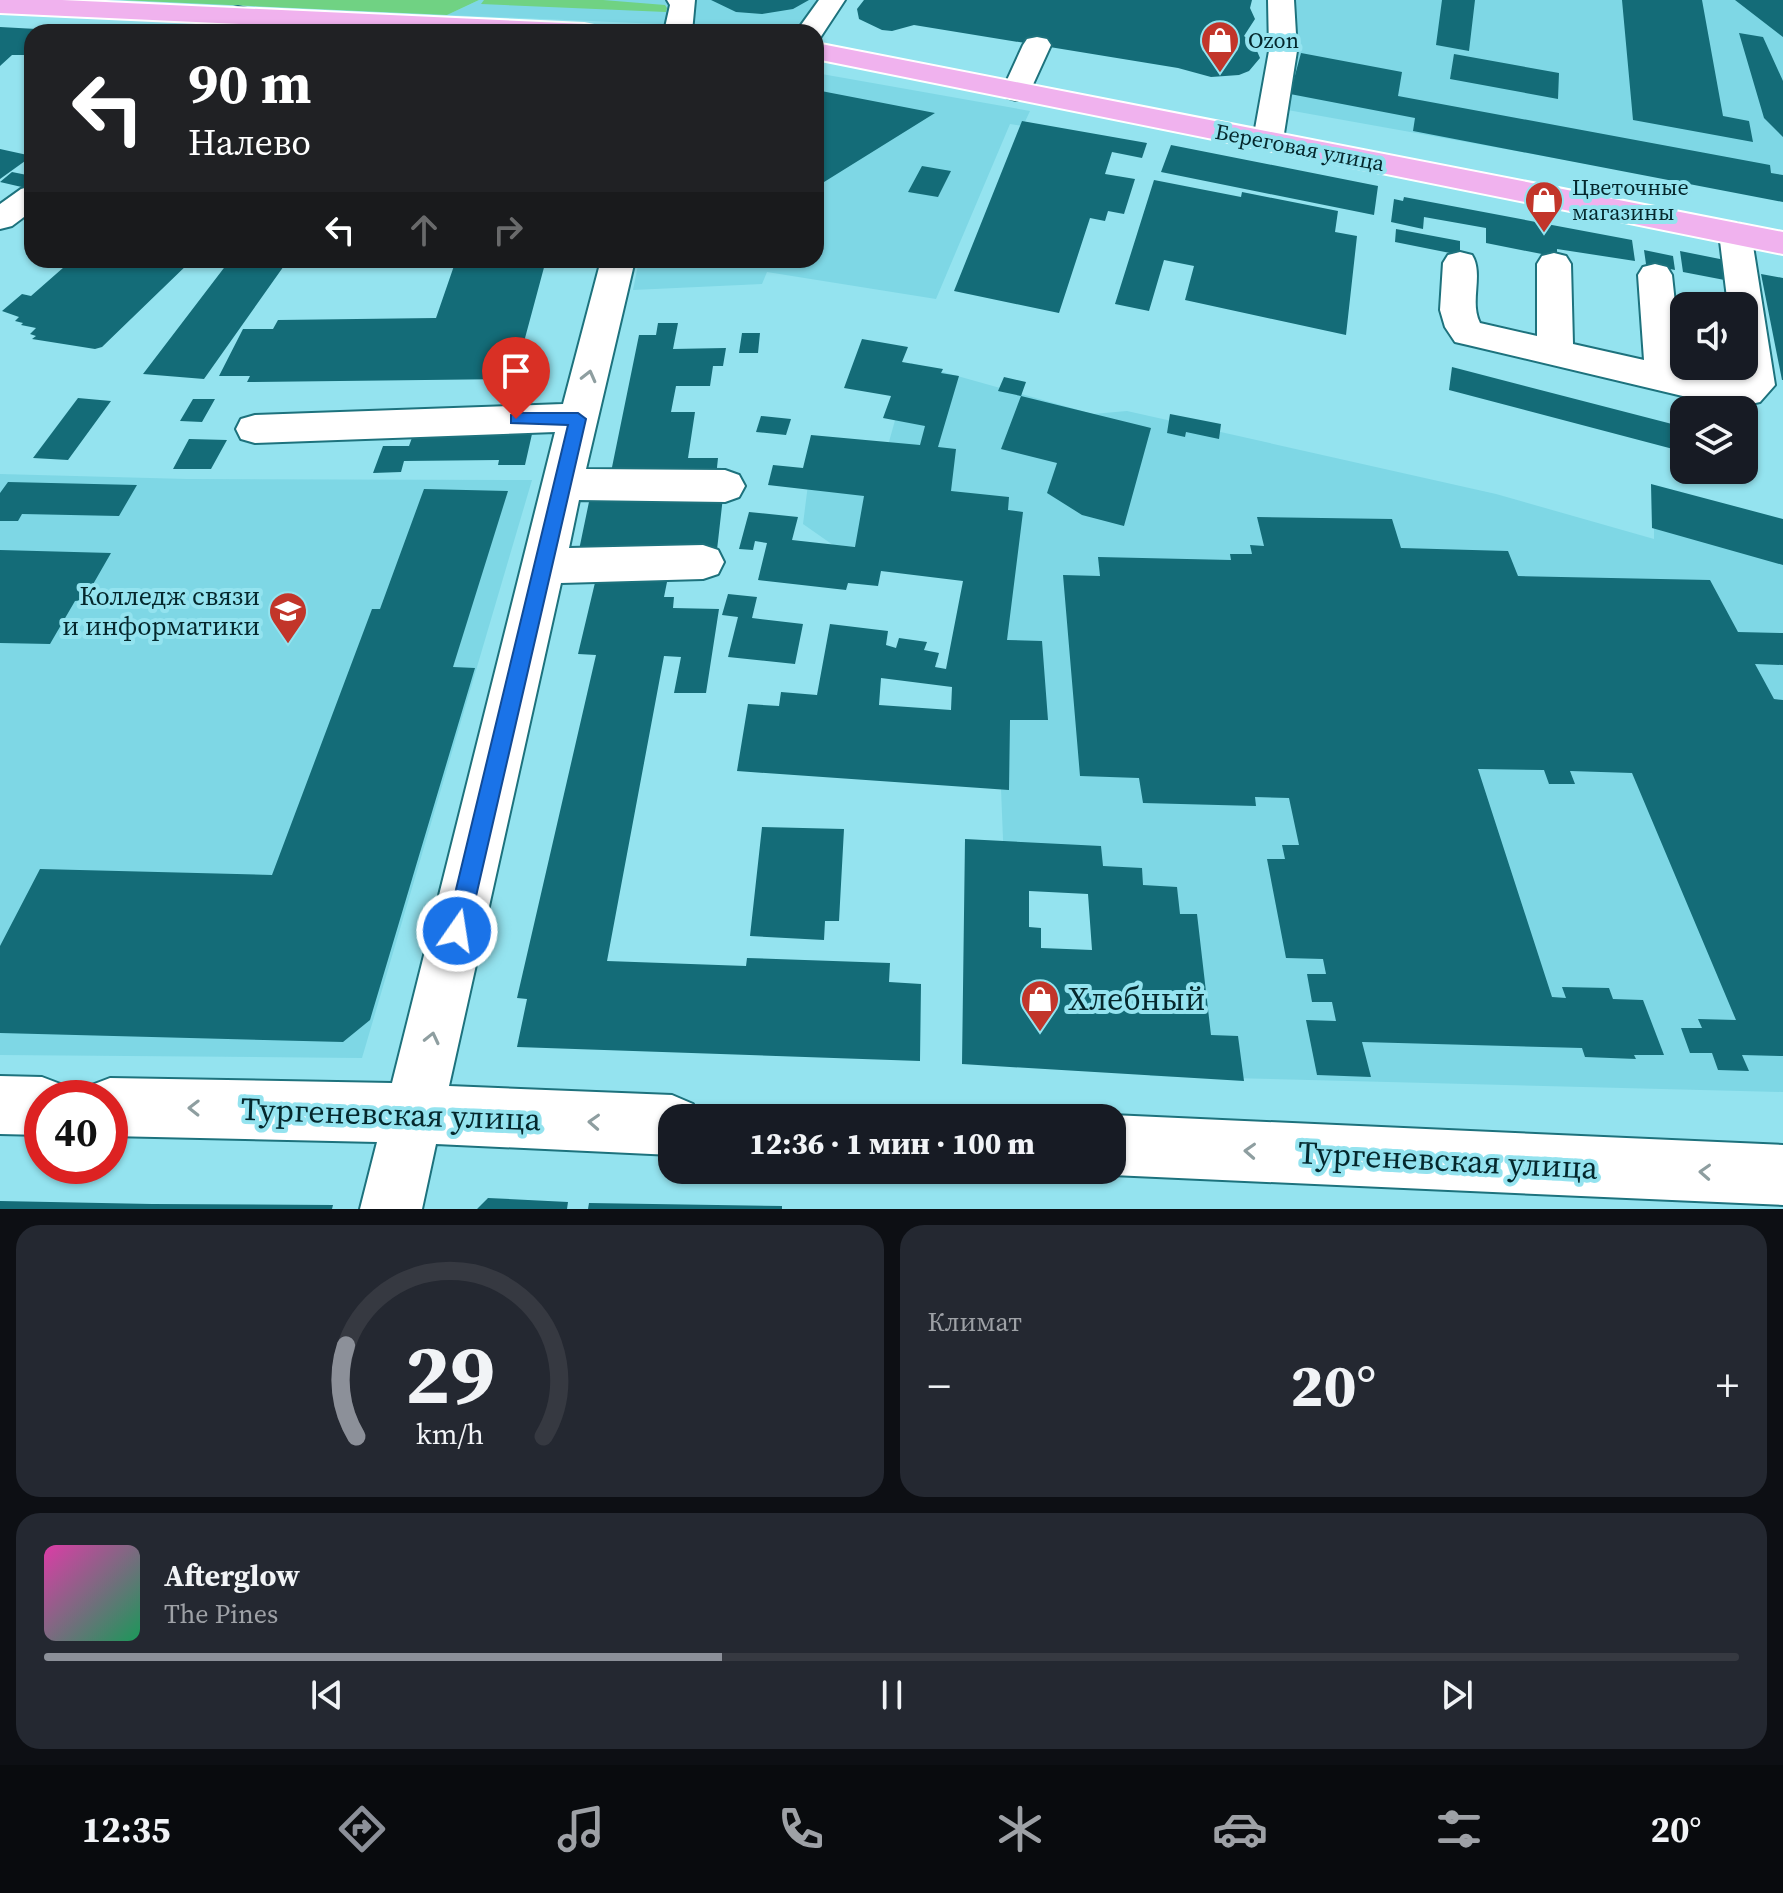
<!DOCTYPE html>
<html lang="ru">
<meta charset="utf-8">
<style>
body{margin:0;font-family:"Source Serif 4",serif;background:#242831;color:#f1f3f6;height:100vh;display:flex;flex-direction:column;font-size:30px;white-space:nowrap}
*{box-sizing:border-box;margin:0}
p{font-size:26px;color:#9ea1a6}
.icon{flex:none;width:44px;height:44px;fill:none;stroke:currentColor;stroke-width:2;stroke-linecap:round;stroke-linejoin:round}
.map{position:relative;height:1209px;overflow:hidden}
.panel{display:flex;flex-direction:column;gap:16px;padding:16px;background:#0d0f14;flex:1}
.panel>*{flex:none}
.hud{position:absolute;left:24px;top:24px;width:800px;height:244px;border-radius:24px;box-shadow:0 2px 6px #0004;background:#202124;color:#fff;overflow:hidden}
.buttons{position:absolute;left:1670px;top:292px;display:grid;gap:16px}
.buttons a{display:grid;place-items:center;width:88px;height:88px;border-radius:16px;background:#171b24;box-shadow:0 2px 6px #0004;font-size:40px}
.speed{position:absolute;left:24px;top:1080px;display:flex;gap:16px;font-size:40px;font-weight:700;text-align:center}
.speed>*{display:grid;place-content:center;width:104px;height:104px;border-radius:50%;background:#171b24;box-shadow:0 2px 6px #0004;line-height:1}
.speed .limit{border:12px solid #d22;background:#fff;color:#111}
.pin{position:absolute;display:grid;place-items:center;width:68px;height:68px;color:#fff;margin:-82px -34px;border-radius:50% 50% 50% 0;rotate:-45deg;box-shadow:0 0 8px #0007}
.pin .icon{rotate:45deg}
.me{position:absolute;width:88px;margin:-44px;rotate:13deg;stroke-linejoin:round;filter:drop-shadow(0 0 6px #0008)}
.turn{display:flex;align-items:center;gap:28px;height:168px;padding:0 32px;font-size:36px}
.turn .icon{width:104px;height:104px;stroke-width:2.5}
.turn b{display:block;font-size:56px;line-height:68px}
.lanes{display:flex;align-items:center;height:76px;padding:0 32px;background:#0003;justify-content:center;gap:40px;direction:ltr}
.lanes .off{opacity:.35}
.big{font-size:60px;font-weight:800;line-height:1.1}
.panel .card{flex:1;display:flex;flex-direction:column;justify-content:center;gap:12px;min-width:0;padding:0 28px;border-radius:24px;background:#242831}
.panel .dial{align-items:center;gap:0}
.dial svg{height:208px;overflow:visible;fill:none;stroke:#363941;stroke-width:7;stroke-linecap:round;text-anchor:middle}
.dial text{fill:#f1f3f6;stroke:none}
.song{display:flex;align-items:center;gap:24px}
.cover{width:96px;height:96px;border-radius:12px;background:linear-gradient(135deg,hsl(320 70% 55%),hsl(150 70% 35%))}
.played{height:8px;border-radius:4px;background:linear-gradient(90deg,#8c9099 40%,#363941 40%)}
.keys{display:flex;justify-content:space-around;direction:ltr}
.heat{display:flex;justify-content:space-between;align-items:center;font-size:44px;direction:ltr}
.panel .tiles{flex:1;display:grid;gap:16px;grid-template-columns:1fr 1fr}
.card:last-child{grid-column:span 2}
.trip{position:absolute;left:658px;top:1104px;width:468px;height:80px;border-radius:24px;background:#171b24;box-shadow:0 2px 6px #0004;font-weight:800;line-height:80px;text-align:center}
.dock{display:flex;height:128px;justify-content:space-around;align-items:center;background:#090b0e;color:#9ea1a6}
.dock .icon{width:56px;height:56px}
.dock .on{color:#8c9099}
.dock b{font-size:36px;color:#f1f3f6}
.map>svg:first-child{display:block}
.built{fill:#7ed7e5}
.green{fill:#70d283}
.building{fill:#146c78;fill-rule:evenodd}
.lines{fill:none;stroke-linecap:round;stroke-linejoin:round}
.minor-casing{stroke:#1d727d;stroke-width:4}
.major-casing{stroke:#fff;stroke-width:4}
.minor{fill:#fff;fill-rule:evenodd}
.major{fill:#f0b2ee;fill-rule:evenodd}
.oneway{stroke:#8e9ea0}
.route{fill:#1a73e8;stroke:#114b97;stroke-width:2}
.labels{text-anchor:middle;stroke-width:8;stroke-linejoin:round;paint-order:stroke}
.far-poi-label{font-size:22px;fill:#04272c;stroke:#94e3ef;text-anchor:start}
.far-street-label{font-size:22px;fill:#04272c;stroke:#94e3ef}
.poi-label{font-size:26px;fill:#04272c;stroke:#94e3ef;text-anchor:end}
.near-poi-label{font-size:32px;fill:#04272c;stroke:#94e3ef;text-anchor:start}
.near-street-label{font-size:32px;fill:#04272c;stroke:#94e3ef}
</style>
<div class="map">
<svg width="1783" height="1209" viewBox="0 0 1783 1209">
<rect width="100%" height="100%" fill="#94e3ef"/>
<path class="built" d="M479,0H824L802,30L447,15Z
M1292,0H1783V199L1282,109Z
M816,73L1030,111L1023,126L1010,124L936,299L767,272L762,284L633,290L639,260H816Z
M911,363L1093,414L1127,411L1496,494L1654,539V495L1783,532V1092L1150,1076L1131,873L1004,864L997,688L1008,558L833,545L803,524L813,445L887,449Z
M0,474L187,479L532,480L362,1058L0,1055Z"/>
<path class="green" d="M120,0H479L447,15Z
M484,0H603L665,5L667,8L666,12L481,4Z"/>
<path class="building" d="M711,0H809L793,9L762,14L736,12Z
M864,0H1252L1250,8L1255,19L1244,36L1254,44L1260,58L1249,71L1239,75L1211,77L1178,68L914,25L892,31L882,30L859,19L857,9Z
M1442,0H1475L1469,51L1436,45Z
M1622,0H1702L1723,116L1749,121L1753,142L1633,120Z
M1735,0H1783V37Z
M0,27L55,30V32H32V55H12L0,66Z
M1739,33L1763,37L1783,81V137L1764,118Z
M1301,53L1402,72L1398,96L1770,165L1771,173L1783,175V202L1413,131L1415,118L1290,94Z
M1454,54L1559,73L1558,99L1450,79Z
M816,90L935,113L816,187Z
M1022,121L1147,143L1142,158L1112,152L1105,174L1135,179L1124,214L1108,211L1105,221L1090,218L1059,313L954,291Z
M1171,145L1378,186L1374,215L1161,172Z
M0,149L32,156L0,179Z
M922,166L951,171L938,197L908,192Z
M12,172L32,176V184L26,188L0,182Z
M1154,180L1241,197L1242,192L1338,211L1335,232L1357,236L1346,335L1185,300L1194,266L1164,260L1149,311L1115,304Z
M1404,197L1632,240L1635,261L1557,249V257L1486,243V228L1424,217L1423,229L1391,222L1394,199L1403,201Z
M1396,229L1460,241V255L1395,242Z
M1644,250L1673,256L1675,270L1646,264Z
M1680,251L1730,261L1735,282L1683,272Z
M72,260H192L102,347L95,349L32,339L36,336L30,334L36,328L21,325L23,323L15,321L19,317L2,311L22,294L31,296Z
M230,260L286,263L204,379L143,374Z
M456,260H546L514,379L247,382L250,376H219L243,329H273L278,320L436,318Z
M1761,274L1783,278V380H1782Z
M658,323H678L673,349L726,348L723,366H713L710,386H676L671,412H695L688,458H718L716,477H610L639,335H656Z
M742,333H760L758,353H739Z
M862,339L908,347L902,362L943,369L941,373L959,376L938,447L956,449L951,491L1009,497L1008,510L1023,512L1007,640L1042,641L1048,720H1010L1009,790L737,771L748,704L779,706L781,692L817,695L830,624L888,631L886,645L896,648L899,638L927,642L924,650L939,653L935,667L946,669L963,581L881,571L878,586L848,583L846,590L758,580L767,543L755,541L753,550L739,549L749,512L798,517L792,540L855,547L864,496L768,485L773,465L803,468L811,435L920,445L925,426L883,418L891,396L844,388ZM881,678L952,687L951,710L879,705Z
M1452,367L1672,424L1673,449L1449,390Z
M1004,377L1026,382L1021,396L998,391Z
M1021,396L1151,428L1124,526L1082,515L1047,493L1057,463L1001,449Z
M78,398L111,401L68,460L33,458Z
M193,399H215L202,422L180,421Z
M1170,414L1221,424L1219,439L1186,432L1185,437L1167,433Z
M761,416L791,419L786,435L756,432Z
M532,434L525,465H498L499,460L404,461L401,472L373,473L383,446H409L413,435Z
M189,439L227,440L211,469H173Z
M8,482L137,485L119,516L22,514L18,521H0V493Z
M1651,484L1783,519V565L1652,528Z
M424,489L508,491L453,667L475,668L370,1020L343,1042L0,1033V946L40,869L272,875L372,609H380Z
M590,497H723L717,550H579Z
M1257,517L1392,519L1401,548L1508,551L1518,576L1710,580L1738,632L1783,633V665L1755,664L1774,699L1783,700V1056L1742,1055L1749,1071L1718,1070L1712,1053H1690L1681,1028H1702L1698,1019L1736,1020L1632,773L1570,771L1575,784H1549L1544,770L1478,769L1552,997L1566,998L1562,987L1609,988L1613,999L1643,1000L1664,1055H1634L1636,1059L1585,1057L1582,1048L1362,1042L1371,1077L1317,1075L1306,1020L1336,1021L1332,1002H1312L1307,974H1326L1323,959L1286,958L1267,859H1285L1282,845H1299L1289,798L1255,797L1256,806L1143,803L1139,778L1080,776L1063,575L1100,576L1098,557L1231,560L1230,554H1252L1250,545L1264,546Z
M0,550L111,553L84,600L75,601L50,644L0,643Z
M598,570L669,572L664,597H674L673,608L719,609L706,693H674L681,657L664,656L607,961L746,966L747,958L890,963L889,982L921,984L920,1061L517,1047L527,999L517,998L596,655L578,654Z
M728,594L757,597L752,618L803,624L795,664L728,657L738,617L722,615Z
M762,827L844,829L839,921H825L824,940L750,936Z
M965,839L1101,846L1103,866L1142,868L1143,885L1177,887L1180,914H1197L1211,1035L1238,1036L1244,1081L962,1064ZM1029,891L1088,894L1092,950L1041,948V928L1029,927Z
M488,1198L568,1202L567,1209H477Z
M0,1201L152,1204L333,1205L332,1209H0Z
M589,1203L782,1206V1209H588Z"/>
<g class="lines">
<defs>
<path id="minor" d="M667,0H695L692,32H664L670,5Z
M819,0H845L820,38L816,39V32H796Z
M1268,0H1294L1297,51L1283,140L1279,146L1268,149L1257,146L1253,140L1269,51Z
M238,7L247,9L251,15L237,32H208L229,9Z
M1037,37L1047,39L1051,45L1030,91L1026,97L1016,100L1006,97L1002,91L1023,45L1027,39Z
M32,186V211L12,226L0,229V204L21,189Z
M1735,223L1747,226L1751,233L1775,385L1760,402L1733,408L1468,345L1455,342L1445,327L1440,310L1443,263L1448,255L1460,252L1472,255C1484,274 1469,302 1480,323L1537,336V264L1542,256L1554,253L1566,256L1571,264L1573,344L1644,360L1638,275L1643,267L1655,264L1667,267L1672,275L1682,369L1737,380L1735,366H1744V306H1728L1719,233L1723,226Z
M601,260H635L586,469L725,470L739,475L745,486L739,497L725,502L579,500L569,548L703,545L718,550L724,562L718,574L703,579L561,583L449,1086L672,1095L693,1104L699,1118H672V1155L436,1144L422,1209H360L377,1142L110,1136V1098H84L89,1086L110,1078L392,1083L555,432L255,443L241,439L236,429L241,419L255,415L563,404Z
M0,1076L42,1077L63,1085L68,1098H42V1135L0,1134Z
M1112,1115L1783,1145V1205L1112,1175L1100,1170H1112V1118H1105Z"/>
<path id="major" d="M0,0H62L584,24L594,26L598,32H410L0,13Z
M816,43L1783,232V254L816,59Z"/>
</defs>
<use href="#minor" class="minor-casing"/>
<use href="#major" class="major-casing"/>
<use href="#minor" class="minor"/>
<use href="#major" class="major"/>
</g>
<defs><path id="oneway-chevron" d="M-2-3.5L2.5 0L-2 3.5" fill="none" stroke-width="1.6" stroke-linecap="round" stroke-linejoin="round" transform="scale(2)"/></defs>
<g class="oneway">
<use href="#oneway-chevron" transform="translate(589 376) rotate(-76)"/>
<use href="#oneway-chevron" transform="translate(432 1038) rotate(-77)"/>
<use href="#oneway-chevron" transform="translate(194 1108) rotate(-179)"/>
<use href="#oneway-chevron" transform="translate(594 1122) rotate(-177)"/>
<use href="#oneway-chevron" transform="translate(1250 1151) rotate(-177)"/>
<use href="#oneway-chevron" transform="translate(1705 1172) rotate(-177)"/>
</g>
<path class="route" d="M516,413H578L586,419L468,931L465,939L457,942L449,939L446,931L568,425L511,423V415Z"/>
<defs>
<symbol id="shop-pin" viewBox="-11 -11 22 30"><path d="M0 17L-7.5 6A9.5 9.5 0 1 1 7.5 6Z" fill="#c2352a" stroke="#94e3ef"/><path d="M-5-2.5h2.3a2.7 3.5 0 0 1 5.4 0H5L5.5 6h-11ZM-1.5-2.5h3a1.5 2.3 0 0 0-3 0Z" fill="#fff"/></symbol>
<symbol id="university-pin" viewBox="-11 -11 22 30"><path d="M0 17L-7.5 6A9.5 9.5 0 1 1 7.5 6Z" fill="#c2352a" stroke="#94e3ef"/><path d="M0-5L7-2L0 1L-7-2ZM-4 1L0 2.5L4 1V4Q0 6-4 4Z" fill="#fff"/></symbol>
</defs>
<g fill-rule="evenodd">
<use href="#shop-pin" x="1198" y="18" width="44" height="60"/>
<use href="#shop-pin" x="1522" y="178" width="44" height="60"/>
<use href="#university-pin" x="266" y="589" width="44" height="60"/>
<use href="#shop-pin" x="1018" y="977" width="44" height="60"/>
</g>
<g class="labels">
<g class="far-poi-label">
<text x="1248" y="48">Ozon</text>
<text x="1572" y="195">Цветочные<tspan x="1572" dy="25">магазины</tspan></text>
</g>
<g class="far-street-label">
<text transform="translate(1300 147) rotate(11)" y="8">Береговая улица</text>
</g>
<g class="poi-label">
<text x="260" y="605">Колледж связи<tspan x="260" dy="30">и информатики</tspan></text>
</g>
<g class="near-poi-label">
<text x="1068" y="1010">Хлебный</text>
</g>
<g class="near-street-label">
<text transform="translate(391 1114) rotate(2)" y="11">Тургеневская улица</text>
<text transform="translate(1448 1160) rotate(3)" y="11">Тургеневская улица</text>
</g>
</g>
</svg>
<div class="buttons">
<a><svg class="icon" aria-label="sound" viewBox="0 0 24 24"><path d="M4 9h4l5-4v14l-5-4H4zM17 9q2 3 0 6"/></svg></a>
<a><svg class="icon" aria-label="layers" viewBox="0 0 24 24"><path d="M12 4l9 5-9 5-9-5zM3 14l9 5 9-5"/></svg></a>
</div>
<div class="speed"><div class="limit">40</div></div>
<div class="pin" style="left:516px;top:419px;background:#d93025"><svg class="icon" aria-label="arrive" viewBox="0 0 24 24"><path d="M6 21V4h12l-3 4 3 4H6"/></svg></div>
<svg class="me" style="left:457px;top:931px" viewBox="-20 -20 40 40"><circle r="17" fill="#1a73e8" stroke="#fff" stroke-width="3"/><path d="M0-11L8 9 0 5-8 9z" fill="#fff"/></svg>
<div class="trip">12:36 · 1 мин · 100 m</div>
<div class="hud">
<div class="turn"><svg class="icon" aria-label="left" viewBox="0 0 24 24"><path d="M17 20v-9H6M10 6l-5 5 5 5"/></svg><div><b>90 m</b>Налево</div></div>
<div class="lanes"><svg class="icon" aria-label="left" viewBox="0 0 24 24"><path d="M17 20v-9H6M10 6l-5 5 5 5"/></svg><svg class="icon off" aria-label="ahead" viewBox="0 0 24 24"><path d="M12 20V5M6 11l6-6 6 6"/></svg><svg class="icon off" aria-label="right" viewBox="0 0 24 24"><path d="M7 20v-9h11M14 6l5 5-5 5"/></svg></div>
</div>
</div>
<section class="panel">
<div class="tiles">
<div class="card dial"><svg viewBox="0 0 100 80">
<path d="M14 69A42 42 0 1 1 86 69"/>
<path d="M14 69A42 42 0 0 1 10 34" stroke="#8c9099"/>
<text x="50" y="56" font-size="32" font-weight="700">29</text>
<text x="50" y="72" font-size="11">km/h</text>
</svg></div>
<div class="card"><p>Климат</p>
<div class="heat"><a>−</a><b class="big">20°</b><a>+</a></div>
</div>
<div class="card">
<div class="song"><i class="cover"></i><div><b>Afterglow</b><p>The Pines</p></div></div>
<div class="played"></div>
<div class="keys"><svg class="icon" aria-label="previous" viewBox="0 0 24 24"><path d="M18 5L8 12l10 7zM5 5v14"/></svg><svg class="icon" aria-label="pause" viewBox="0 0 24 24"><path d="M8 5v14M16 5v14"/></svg><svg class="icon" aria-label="next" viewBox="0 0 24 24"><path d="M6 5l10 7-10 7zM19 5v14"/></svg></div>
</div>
</div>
</section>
<nav class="dock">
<b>12:35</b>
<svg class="icon on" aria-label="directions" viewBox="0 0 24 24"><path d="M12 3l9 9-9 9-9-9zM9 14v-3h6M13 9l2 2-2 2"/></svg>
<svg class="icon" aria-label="music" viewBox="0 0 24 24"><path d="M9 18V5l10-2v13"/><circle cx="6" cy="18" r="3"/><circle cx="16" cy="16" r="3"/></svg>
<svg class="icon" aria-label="phone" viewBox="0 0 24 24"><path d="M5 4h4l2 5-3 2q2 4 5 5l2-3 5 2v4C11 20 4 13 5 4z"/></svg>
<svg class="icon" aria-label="climate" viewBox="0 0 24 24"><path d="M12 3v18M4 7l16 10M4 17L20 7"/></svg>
<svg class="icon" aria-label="car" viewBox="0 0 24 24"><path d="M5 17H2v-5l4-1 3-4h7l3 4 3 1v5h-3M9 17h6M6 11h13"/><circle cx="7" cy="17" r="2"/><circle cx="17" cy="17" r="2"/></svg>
<svg class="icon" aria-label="filters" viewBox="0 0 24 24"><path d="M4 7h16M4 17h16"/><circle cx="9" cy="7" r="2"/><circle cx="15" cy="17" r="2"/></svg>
<b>20°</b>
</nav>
